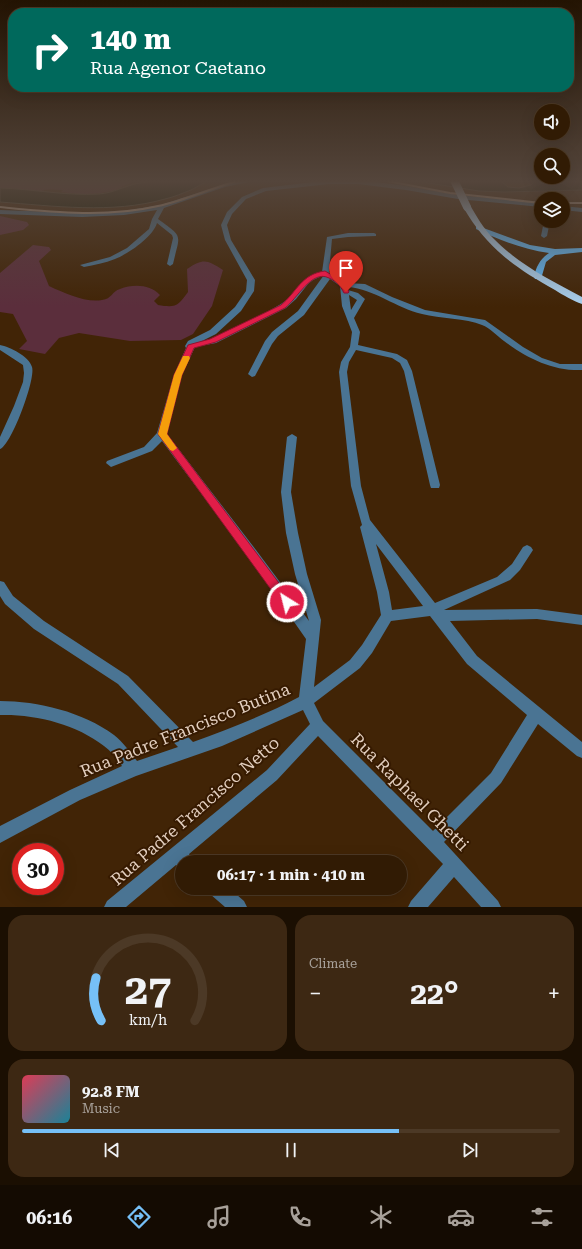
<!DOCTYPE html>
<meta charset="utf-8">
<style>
body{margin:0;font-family:"Roboto Serif",serif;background:#3d2813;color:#f1f3f6;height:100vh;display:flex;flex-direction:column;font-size:15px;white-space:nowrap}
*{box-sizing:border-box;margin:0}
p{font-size:13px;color:#a8a19a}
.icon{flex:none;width:22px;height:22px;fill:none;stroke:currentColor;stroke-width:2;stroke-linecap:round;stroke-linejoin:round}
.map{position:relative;height:907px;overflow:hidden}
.sheet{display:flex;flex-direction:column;gap:8px;padding:8px;background:#1b0f02;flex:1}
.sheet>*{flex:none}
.top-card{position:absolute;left:8px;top:8px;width:566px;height:84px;border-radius:16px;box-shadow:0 4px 16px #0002,0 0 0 1px #4c3926;background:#00695c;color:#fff;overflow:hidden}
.tools{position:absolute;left:534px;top:104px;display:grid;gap:8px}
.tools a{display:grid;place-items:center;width:36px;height:36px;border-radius:50%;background:#311b04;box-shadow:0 4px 16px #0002,0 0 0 1px #4c3926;font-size:20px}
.speed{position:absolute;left:12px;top:843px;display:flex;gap:8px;font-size:20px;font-weight:700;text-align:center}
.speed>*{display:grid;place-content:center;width:52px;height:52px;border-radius:50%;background:#311b04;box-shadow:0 4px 16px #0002,0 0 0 1px #4c3926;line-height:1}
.speed .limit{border:6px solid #d22;background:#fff;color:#111}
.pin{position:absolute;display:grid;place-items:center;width:34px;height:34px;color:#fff;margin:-41px -17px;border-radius:50% 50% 50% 0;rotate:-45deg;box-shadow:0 0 4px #0007}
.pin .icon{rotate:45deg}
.me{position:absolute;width:44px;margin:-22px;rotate:324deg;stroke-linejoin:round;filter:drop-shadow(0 0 3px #0008)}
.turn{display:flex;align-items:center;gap:14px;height:84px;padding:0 16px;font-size:18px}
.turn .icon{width:52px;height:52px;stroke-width:2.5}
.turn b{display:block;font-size:28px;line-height:34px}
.big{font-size:30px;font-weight:700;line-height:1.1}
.sheet .card{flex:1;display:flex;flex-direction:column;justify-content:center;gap:6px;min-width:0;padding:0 14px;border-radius:16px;background:#3d2813}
.sheet .dial{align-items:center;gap:0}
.dial svg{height:104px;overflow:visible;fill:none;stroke:#4c3926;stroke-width:7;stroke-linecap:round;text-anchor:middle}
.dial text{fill:#f1f3f6;stroke:none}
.song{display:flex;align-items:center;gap:12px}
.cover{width:48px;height:48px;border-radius:6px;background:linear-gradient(135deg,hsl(350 70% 55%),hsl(190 70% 35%))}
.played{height:4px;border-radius:2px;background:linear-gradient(90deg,#76c0f7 70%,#4c3926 70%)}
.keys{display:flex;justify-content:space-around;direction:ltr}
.heat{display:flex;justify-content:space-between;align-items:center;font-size:22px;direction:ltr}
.sheet .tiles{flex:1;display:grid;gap:8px;grid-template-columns:1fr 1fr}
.card:last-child{grid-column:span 2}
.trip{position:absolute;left:175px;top:855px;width:232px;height:40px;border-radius:20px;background:#311b04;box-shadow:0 4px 16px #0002,0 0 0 1px #4c3926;font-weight:700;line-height:40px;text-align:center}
.dock{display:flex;height:64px;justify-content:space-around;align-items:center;background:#140b02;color:#a8a19a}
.dock .icon{width:28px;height:28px}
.dock .on{color:#76c0f7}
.dock b{font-size:18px;color:#f1f3f6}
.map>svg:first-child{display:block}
.green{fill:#5b2e3c}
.water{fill:#0e1500;stroke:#4e4c39}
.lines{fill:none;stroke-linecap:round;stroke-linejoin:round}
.minor{fill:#4a7493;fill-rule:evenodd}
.major{fill:#5fbafb;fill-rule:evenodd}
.highway{fill:#aad1f0;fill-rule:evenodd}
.rail{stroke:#c3ad9a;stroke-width:2}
.highway-bridge{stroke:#aad1f0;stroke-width:8}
.route{fill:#e11d48;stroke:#92132f}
.slow{fill:#f59e0b}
.labels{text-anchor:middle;stroke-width:4;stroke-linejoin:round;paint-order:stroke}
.near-street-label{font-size:17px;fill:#e2cebe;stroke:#361a00}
</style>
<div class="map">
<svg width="582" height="907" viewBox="0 0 582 907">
<rect width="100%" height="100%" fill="#412406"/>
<path class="green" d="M0,180H145C140,181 135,181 130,183C125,184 121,188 116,190C98,195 79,195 61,192L63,190C56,190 45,188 40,192L0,188Z
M0,216L27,222L29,225L23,230L0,235Z
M33,245L49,247L51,250L39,261L49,286C64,293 86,303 102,300C112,299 112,291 120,289C133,284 150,284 160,295L154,301L158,305C176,308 178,306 188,292L187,269C204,258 207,260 223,270L212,306L193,334L181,340L130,341L79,333L59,338L45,354L19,349L27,341L13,314L0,312V273Z"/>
<path class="water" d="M174,180H214C205,181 199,186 191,190C183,193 174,197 165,199C112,214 54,206 0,202V188C33,189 66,196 99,194C114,193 126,185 140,183C152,181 163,182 174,180Z
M410,180H489L502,182L508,187L519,188L531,185L535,181L582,180V190L504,192L479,191Z"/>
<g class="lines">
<path class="minor" d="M248,180H258L225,187L164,208L158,219C184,238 180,233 173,264L170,266L167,264L173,238L172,235L157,223C153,237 128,254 115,259C105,263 94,265 84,267L80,265L110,257L127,248L149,229L152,219L157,210L124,215L82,217L0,214V210L82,213L124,211L161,205L222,185Z
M329,180H358L401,185L458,195L541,203V207L458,199L406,190L358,184H329L266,191L246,199L232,214L227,225L231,240L255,280L254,291L241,311L216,334L202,341L211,339C234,328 259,317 281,304C298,294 300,277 322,272L327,237L348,233H374L376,234V236L348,237L332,239L329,272L346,283L365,284L392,297L425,310L485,320L523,347L542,358L560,364H582V370C552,371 527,358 504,341C497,336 490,328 482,325C466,318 440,319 422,314C396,308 374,289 348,287V290L358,293L365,299L354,318L360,332L358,345L397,354L407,360L412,371L440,485L439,488H431L430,485L404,371L400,363L392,358L356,350L349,362L347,372L361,486L370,520L435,603L497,577L512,564L523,547L527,545L531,547L533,550L520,570L510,580L444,610L537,609L582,615V625L537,619L450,621L477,656L582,742V758L577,756L538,724L501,783L444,842L498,901L501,907H481L454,877L428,907H408L411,901L443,864L318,736L277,780L189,854L193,862H182V869L176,865L126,907H104L107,901L267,770L310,724L303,710L222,746L136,776L80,800L0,843V826L70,790L122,766C117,759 111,751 104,746C76,724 35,714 0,715V701C38,701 83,712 114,735C123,742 130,752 137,761L178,747L118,684L34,629L5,604L0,596V581L4,582L13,596L44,621L128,676L193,742C229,729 265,715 299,697L306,639L248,556L162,441L152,451L111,467L106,463L107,461L144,447L157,433L174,375L186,348L185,346L188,341L210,330L235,307L246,291L247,280L225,240L221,225L227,212L242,197L263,188ZM324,275L298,311L272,332L265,341L248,374L252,377L255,376L272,344L278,336L304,315L330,279L340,286L342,306L352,332L350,347L341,362L339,372L351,486L362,525L360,527L377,592L381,615L362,645L350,660L314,687L321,620L307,574L298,533L291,492L297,437L292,434L287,437L281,492L286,533L295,574L309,621L256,550L167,434L182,375L195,347L216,343L286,308L296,299L308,284L313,280ZM349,295L357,300L351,310ZM376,544L423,606L392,610L389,592ZM430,616L467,664L527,715L491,773L433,831L323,721L314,703L360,668L372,653L391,621Z
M563,206L582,208V212L563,210Z
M544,221H550L547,236L544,238L541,236Z
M0,345C10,347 29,356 32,367C36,379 11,446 0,449V437L14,406L23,382L24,373L23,365L0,350Z
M208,888H229L244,901L247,907H225L210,894Z"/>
<path class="major" d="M478,226L530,245L555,249L582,248V252L555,255L546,262L541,279H535L534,277C536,267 540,259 549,253C523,249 499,240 476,229V227Z"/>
<path class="highway" d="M464,205H470C477,217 483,228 493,238C518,264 550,280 582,297V304C573,301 563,295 555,290C514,267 487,248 463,207Z"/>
<path class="rail" d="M382,180L450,193L541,203
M563,203H582
M0,207C52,212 106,218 158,206C186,200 213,187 242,180"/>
<path class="highway-bridge" d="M454,180L467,207"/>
</g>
<linearGradient id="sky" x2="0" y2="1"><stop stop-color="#241403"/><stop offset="0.59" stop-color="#54453b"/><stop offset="1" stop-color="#54453b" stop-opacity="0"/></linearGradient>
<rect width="582" height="307" fill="url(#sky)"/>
<path class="route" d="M325,271L346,283L349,292L348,293H344C340,285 337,282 329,278C312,269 297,299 285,308L216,342L194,348L182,375L167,434L291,599L293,602L291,606L287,607L283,606L158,434L174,375L188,345L210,339L281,305C297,292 301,274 325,271Z"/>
<path class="slow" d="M183,356H189L190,358L182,375L167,434L177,448L173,451L170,450L158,434L174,375Z"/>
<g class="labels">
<g class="near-street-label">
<text transform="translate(185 730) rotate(-22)" y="6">Rua Padre Francisco Butina</text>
<text transform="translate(410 792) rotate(45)" y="6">Rua Raphael Ghetti</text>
<text transform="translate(195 811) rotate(-41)" y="6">Rua Padre Francisco Netto</text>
</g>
</g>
</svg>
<div class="tools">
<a><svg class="icon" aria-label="sound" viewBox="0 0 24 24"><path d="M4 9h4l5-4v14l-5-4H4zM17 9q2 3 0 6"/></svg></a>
<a><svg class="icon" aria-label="search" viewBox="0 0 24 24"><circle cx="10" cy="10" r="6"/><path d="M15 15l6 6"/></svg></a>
<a><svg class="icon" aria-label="layers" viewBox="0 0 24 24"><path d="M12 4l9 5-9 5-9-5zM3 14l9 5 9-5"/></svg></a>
</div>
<div class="speed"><div class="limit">30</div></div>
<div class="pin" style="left:346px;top:292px;background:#d93025"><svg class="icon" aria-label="arrive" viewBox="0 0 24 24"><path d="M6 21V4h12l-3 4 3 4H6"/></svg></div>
<svg class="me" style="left:287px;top:602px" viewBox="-20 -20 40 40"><circle r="17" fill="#e11d48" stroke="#fff" stroke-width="3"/><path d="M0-11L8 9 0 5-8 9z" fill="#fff"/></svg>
<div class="trip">06:17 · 1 min · 410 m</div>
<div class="top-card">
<div class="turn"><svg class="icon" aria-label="right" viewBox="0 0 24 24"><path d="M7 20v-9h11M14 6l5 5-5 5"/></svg><div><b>140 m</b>Rua Agenor Caetano</div></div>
</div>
</div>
<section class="sheet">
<div class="tiles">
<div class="card dial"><svg viewBox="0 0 100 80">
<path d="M14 69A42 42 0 1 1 86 69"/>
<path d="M14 69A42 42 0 0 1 10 36" stroke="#76c0f7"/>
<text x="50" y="56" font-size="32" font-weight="700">27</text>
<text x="50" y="72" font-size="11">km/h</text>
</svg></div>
<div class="card"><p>Climate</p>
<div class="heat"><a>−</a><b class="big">22°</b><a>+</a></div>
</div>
<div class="card">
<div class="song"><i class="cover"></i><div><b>92.8 FM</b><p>Music</p></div></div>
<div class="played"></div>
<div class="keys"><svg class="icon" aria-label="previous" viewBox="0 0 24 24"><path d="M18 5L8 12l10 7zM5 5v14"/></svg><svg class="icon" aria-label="pause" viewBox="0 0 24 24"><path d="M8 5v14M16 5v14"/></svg><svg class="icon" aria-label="next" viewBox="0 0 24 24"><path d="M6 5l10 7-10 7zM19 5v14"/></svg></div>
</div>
</div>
</section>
<nav class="dock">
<b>06:16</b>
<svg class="icon on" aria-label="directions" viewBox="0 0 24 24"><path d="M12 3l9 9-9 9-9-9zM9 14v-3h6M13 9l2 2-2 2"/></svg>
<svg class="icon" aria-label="music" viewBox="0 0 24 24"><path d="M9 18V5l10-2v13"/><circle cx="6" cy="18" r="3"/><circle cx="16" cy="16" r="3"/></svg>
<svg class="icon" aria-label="phone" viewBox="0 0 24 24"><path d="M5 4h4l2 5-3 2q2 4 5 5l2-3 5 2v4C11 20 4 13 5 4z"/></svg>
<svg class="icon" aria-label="climate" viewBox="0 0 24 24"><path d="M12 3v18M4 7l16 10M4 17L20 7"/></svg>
<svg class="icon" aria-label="car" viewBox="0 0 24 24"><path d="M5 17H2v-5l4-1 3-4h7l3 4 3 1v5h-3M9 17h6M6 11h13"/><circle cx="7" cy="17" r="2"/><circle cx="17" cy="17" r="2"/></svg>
<svg class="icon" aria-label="filters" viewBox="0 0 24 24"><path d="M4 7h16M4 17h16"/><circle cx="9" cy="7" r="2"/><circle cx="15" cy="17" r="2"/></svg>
</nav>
